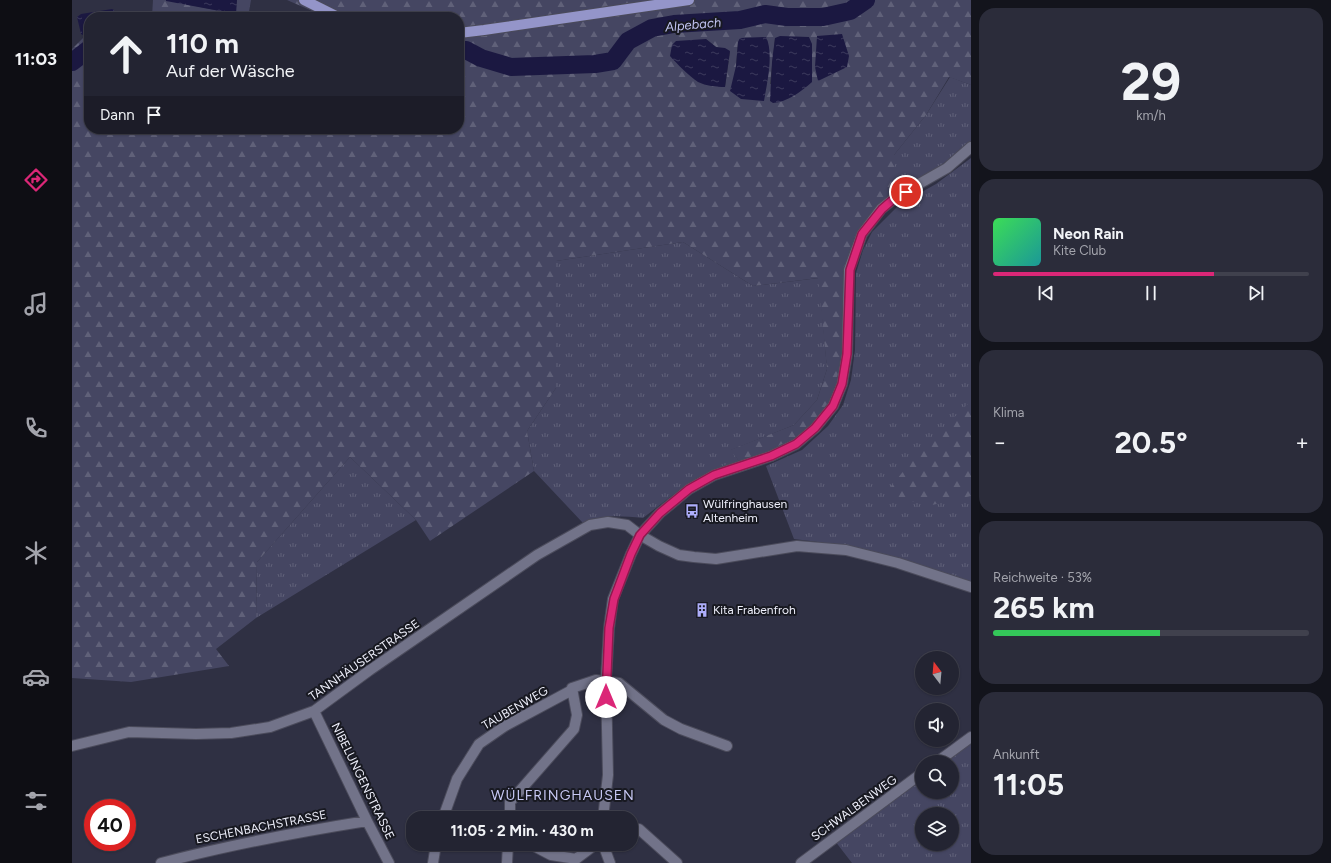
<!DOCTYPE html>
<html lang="de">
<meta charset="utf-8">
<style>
body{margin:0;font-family:Figtree,sans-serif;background:#2b2c3a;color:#f1f3f6;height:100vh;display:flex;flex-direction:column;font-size:15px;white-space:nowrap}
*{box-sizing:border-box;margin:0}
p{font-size:13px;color:#a3a4ac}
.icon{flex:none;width:22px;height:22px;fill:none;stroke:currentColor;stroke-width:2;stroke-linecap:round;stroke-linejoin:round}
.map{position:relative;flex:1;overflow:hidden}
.sheet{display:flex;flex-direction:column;gap:8px;padding:8px;background:#13141c;width:360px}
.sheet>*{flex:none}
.banner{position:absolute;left:12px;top:12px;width:380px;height:122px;border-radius:16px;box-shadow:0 1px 3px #0004,0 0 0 1px #40414d;background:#232432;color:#f1f3f6;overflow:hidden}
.needle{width:26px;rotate:344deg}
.fabs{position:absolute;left:843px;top:651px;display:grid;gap:8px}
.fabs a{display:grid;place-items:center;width:44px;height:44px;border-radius:50%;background:#232432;box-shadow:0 1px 3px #0004,0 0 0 1px #40414d;font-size:20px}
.speed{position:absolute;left:12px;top:799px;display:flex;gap:8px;font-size:20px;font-weight:700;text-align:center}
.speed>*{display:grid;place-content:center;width:52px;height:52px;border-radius:50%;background:#232432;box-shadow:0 1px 3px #0004,0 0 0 1px #40414d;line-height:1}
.speed .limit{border:6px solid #d22;background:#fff;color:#111}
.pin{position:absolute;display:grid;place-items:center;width:34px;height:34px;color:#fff;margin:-17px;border:2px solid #fff;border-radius:50%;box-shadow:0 1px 4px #0007}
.me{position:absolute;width:44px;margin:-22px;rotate:0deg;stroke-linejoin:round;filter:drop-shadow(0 0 3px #0008)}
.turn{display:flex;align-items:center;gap:14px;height:84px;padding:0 16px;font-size:18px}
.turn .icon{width:52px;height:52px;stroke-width:2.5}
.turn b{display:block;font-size:28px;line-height:34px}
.then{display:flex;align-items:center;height:38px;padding:0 16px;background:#0003;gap:8px;font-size:15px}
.big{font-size:30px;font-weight:700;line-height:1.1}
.sheet .tile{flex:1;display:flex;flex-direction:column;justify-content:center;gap:6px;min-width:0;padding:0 14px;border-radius:16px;background:#2b2c3a}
.sheet .dial{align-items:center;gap:0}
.dial b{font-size:52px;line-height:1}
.song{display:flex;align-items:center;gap:12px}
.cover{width:48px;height:48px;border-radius:6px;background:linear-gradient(135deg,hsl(130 70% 55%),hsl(180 70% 35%))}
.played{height:4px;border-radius:2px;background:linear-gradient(90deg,#db2777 70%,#40414d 70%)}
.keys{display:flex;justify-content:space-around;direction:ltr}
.heat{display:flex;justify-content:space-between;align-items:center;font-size:22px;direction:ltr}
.charge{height:6px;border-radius:3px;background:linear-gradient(90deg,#34c759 53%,#40414d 0)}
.trip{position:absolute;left:334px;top:811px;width:232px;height:40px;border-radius:16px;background:#232432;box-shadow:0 1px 3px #0004,0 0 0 1px #40414d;font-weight:700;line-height:40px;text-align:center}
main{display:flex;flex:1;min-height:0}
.tabs{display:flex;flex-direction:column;width:72px;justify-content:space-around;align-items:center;background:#0e0e14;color:#a3a4ac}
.tabs .icon{width:28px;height:28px}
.tabs .active{color:#db2777}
.tabs b{font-size:18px;color:#f1f3f6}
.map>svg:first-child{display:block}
.grass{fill:url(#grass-tufts);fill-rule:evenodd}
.forest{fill:url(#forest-firs);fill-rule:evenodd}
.water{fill:url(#water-ripples)}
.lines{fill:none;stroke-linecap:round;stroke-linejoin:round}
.river{stroke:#1b1841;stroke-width:18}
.minor-casing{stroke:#4b4b5b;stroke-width:12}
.major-casing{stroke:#4b4b5b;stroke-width:12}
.minor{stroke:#727389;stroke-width:10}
.major{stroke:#9495c9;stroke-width:10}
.route-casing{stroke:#8e194d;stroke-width:10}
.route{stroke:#db2777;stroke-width:7}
.labels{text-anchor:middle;stroke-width:4;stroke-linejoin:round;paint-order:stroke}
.poi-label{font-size:12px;fill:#eeeffb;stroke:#181921;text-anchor:start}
.street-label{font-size:12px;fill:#eeeffb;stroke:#181921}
.water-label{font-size:13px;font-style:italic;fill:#c2c4f2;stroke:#181921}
.quarter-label{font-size:14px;letter-spacing:1px;fill:#c7c8f4;stroke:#181921}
</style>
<main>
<nav class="tabs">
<b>11:03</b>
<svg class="icon active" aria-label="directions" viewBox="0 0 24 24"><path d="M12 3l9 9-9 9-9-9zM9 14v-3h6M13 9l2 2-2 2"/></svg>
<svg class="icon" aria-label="music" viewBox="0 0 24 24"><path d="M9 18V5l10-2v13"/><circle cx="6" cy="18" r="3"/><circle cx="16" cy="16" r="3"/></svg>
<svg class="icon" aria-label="phone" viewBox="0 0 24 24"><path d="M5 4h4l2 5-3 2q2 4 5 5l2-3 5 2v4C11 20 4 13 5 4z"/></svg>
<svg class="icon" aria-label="climate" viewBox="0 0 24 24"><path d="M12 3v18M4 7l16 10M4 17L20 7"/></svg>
<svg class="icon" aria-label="car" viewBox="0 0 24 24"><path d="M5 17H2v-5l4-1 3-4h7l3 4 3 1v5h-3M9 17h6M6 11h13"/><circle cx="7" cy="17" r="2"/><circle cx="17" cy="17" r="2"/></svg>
<svg class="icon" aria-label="filters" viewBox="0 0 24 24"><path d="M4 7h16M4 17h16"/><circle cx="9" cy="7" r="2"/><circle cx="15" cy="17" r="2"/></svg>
</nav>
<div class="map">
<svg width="899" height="863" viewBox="0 0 899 863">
<defs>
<pattern id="grass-tufts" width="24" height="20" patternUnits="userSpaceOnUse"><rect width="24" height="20" fill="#454662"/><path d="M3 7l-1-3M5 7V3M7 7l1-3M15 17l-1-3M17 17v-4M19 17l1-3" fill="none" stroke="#606179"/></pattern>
<pattern id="forest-firs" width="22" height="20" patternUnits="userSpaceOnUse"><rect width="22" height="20" fill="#454662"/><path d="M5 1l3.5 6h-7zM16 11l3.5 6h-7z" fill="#606179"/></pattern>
<pattern id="water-ripples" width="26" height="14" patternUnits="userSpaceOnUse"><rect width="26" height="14" fill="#1b1841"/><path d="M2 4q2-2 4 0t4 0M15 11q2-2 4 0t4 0" fill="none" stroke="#3c3a5d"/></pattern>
</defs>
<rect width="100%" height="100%" fill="#2f3043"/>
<path class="grass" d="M878,77L899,85V141L867,167L822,193V155L854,115Z
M899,158V582C842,562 782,545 722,539L694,466L730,450L756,426L771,405L779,380L783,350L784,273L791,250L800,232L827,205L864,184Z
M611,242L681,286L747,278L755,369L745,400L722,425L659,450L667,461L636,472L615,484L571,518C548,516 533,514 511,523L462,471L455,431L484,388V261Z
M278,457L344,520L184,618L185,562Z
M899,742V863H780L763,841L850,778V792H880V762H872ZM850,814H880V844H850Z"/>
<path class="forest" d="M81,0H94L163,14L165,0H179L176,17H80Z
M215,0H899V85L877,77L854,115L822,155V193L786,234L771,353L765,383L758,403L740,426L723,439L696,452L667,461L658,450L722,425L745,400L755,369L746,278L681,286L611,242L484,261V388L455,431L462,471L358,541L344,520L278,457L185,562L184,618L144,649L157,666L59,682L0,678V49L11,38L17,39V129H387V17H254ZM694,37L664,66L666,42ZM703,38L740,44V82L698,84ZM634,39L644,47L658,52L653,87Z
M899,401V496L860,505L826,499L819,486L850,449Z"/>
<path class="water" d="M94,0H165L164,14L94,1Z
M40,9L42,10L43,17H17V36H13L9,34L5,17L9,14Z
M770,34L777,56L775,67L746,81L743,67L745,36Z
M708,36L737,37L740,44V82C729,92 715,102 701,103L698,101L700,62L703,38Z
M694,37C702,53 695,83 692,101L669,99L658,91L664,66L666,42L668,38Z
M634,39L644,47L653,48L658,51L653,87C644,87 634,86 626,82C617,76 605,64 598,56L600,45L604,41Z"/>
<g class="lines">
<path class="river" d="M387,51L394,50L409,58L439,67L523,64L541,61L556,41L580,28L602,24L668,20L693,14L715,17H751L778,11L794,0
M0,62L17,49"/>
<defs>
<path id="minor" d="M242,711L295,821L317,863
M0,746L57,732L124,734L159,733L198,727L242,711L298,670L465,555L518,525L536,522L555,525L568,535L587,546L607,555L622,557L644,559L725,546L774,550L826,563L899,587
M865,762L899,737
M371,818L385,779L407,744L433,726L500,690V688
M438,818V802L502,729L505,715L500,688L524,680L547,683L592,720L609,729L655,746
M531,818L536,775L534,681L537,628L541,599L559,554L568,535L588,513L617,489L642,475L699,456L724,444L743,428L761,406L770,384L775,354L777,270L790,234L809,209L824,197L875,168L899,147
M559,829H567L605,863
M531,844L538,863
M460,845L479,855L504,859
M89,863C157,845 226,832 295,821
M361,863L364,844
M435,863L436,844
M502,863L504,859L524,844
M729,863L850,773"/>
<path id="major" d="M232,0L266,17
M387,33L412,30L617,0"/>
</defs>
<use href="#minor" class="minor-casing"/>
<use href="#major" class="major-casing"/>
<use href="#minor" class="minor"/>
<use href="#major" class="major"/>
</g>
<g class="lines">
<defs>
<path id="route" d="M534,697L537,628L542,599L559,554L568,535L588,513L617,489L642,475L699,456L724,444L743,428L761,406L770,384L775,354L778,270L790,234L810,209L824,197L834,192"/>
</defs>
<use href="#route" class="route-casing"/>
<use href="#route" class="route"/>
</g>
<defs>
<symbol id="bus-bare" viewBox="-9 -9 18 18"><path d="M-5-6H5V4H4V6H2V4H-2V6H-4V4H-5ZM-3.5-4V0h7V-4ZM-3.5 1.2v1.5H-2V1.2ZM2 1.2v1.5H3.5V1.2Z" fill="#aeaefb" stroke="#181921" stroke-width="2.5" paint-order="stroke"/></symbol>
<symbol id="building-bare" viewBox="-9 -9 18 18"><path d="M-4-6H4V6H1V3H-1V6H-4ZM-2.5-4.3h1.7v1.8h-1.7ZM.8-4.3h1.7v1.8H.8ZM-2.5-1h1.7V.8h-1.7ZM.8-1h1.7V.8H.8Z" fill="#aeaefb" stroke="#181921" stroke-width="2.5" paint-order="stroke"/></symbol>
</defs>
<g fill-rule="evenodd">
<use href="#bus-bare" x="610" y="501" width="20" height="20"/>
<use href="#building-bare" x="620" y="600" width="20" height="20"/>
</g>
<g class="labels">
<g class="poi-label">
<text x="631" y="508">Wülfringhausen<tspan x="631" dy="14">Altenheim</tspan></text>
<text x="641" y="614">Kita Frabenfroh</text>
</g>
<g class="street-label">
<text transform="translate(292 660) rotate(-35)" y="4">TANNHÄUSERSTRASSE</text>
<text transform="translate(443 708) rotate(-30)" y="4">TAUBENWEG</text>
<text transform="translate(291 781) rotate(64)" y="4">NIBELUNGENSTRASSE</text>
<text transform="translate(782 808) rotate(-36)" y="4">SCHWALBENWEG</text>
<text transform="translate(189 827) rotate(-11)" y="4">ESCHENBACHSTRASSE</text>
</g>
<g class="water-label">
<text transform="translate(621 24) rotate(-5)" y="5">Alpebach</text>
</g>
<g class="quarter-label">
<text x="491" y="800">WÜLFRINGHAUSEN</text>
</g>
</g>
</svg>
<div class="fabs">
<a><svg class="needle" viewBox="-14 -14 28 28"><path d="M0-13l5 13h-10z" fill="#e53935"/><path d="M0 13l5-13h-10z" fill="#a3a4ac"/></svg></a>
<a><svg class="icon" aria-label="sound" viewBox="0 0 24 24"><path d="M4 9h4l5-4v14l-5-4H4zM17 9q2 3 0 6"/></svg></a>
<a><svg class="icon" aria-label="search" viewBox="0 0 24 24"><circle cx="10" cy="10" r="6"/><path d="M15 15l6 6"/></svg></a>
<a><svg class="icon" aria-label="layers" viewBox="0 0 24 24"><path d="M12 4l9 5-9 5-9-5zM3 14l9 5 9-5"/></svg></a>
</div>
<div class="speed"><div class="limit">40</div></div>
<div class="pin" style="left:834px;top:192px;background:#d93025"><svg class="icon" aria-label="arrive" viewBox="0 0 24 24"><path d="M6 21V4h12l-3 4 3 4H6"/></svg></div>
<svg class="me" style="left:534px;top:697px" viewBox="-20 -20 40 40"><circle r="19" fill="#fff"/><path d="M0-13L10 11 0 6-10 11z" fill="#db2777"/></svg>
<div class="trip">11:05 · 2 Min. · 430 m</div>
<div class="banner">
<div class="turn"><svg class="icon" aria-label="ahead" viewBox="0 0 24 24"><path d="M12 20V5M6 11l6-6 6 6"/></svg><div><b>110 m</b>Auf der Wäsche</div></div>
<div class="then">Dann<svg class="icon" aria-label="arrive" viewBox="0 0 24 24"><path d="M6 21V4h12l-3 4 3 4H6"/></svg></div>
</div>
</div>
<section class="sheet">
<div class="tile dial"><b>29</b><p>km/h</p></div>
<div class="tile">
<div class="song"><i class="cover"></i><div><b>Neon Rain</b><p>Kite Club</p></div></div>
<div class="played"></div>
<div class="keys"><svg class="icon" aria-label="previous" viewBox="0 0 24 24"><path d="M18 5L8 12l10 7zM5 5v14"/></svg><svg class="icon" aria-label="pause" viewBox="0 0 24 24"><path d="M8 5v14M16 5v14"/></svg><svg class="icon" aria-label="next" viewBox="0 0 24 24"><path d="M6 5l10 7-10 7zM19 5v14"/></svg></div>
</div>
<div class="tile"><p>Klima</p>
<div class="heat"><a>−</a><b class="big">20.5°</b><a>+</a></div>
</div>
<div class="tile"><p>Reichweite · 53%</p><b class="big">265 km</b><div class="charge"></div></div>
<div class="tile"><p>Ankunft</p><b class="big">11:05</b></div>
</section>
</main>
